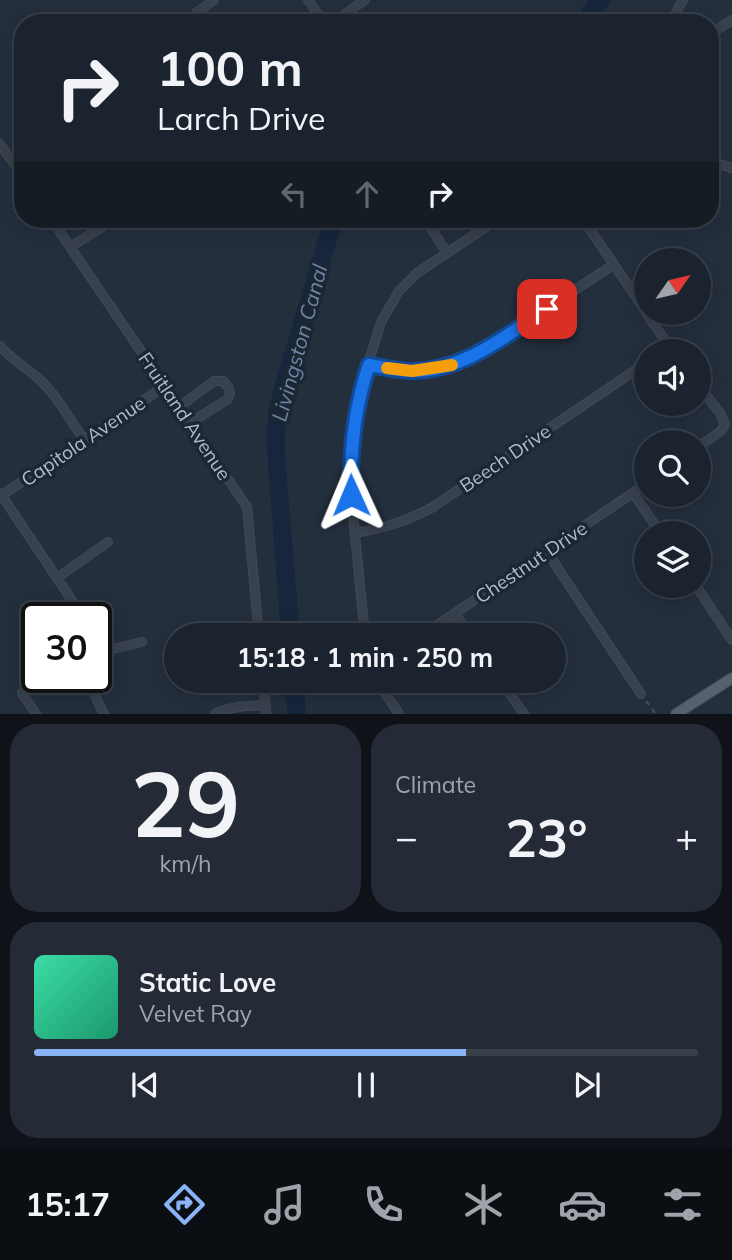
<!DOCTYPE html>
<meta charset="utf-8">
<style>
body{margin:0;font-family:Mulish,sans-serif;background:#242b36;color:#f1f3f6;height:100vh;display:flex;flex-direction:column;font-size:26px;white-space:nowrap}
*{box-sizing:border-box;margin:0}
p{font-size:23px;color:#a0a4aa}
.icon{flex:none;width:38px;height:38px;fill:none;stroke:currentColor;stroke-width:2;stroke-linecap:round;stroke-linejoin:round}
.map{position:relative;height:714px;overflow:hidden}
.drawer{display:flex;flex-direction:column;gap:10px;padding:10px;background:#0f1319;flex:1}
.drawer>*{flex:none}
.hud{position:absolute;left:14px;top:14px;width:705px;height:214px;border-radius:28px;box-shadow:0 4px 18px #0003,0 0 0 2px #39404a;background:#1b232e;color:#f1f3f6;overflow:hidden}
.needle{width:46px;rotate:56deg}
.buttons{position:absolute;left:634px;top:248px;display:grid;gap:14px}
.buttons a{display:grid;place-items:center;width:77px;height:77px;border-radius:50%;background:#1b232e;box-shadow:0 4px 18px #0003,0 0 0 2px #39404a;font-size:35px}
.speed{position:absolute;left:21px;top:602px;display:flex;gap:14px;font-size:35px;font-weight:700;text-align:center}
.speed>*{display:grid;place-content:center;width:91px;height:91px;border-radius:50%;background:#1b232e;box-shadow:0 4px 18px #0003,0 0 0 2px #39404a;line-height:1}
.speed .limit{border:4px solid #111;border-radius:10px;background:#fff;color:#111}
.pin{position:absolute;display:grid;place-items:center;width:60px;height:60px;color:#fff;margin:-30px;border-radius:14px;box-shadow:0 4px 10px #0006}
.me{position:absolute;width:77px;margin:-38px;rotate:359deg;stroke-linejoin:round;filter:drop-shadow(0 0 5px #0008)}
.turn{display:flex;align-items:center;gap:24px;height:147px;padding:0 28px;font-size:32px}
.turn .icon{width:91px;height:91px;stroke-width:2.5}
.turn b{display:block;font-size:49px;line-height:60px}
.lanes{display:flex;align-items:center;height:66px;padding:0 28px;background:#0003;justify-content:center;gap:35px;direction:ltr}
.lanes .off{opacity:.35}
.big{font-size:52px;font-weight:700;line-height:1.1}
.drawer .card{flex:1;display:flex;flex-direction:column;justify-content:center;gap:10px;min-width:0;padding:0 24px;border-radius:28px;background:#242b36}
.drawer .dial{align-items:center;gap:0}
.dial b{font-size:91px;line-height:1}
.song{display:flex;align-items:center;gap:21px}
.cover{width:84px;height:84px;border-radius:10px;background:linear-gradient(135deg,hsl(160 70% 55%),hsl(160 70% 35%))}
.played{height:7px;border-radius:4px;background:linear-gradient(90deg,#8ab4f8 65%,#39404a 65%)}
.keys{display:flex;justify-content:space-around;direction:ltr}
.heat{display:flex;justify-content:space-between;align-items:center;font-size:38px;direction:ltr}
.drawer .tiles{flex:1;display:grid;gap:10px;grid-template-columns:1fr 1fr}
.card:last-child{grid-column:span 2}
.trip{position:absolute;left:164px;top:623px;width:402px;height:70px;border-radius:35px;background:#1b232e;box-shadow:0 4px 18px #0003,0 0 0 2px #39404a;font-weight:700;line-height:70px;text-align:center}
.tab-bar{display:flex;height:112px;justify-content:space-around;align-items:center;background:#0b0e12;color:#a0a4aa}
.tab-bar .icon{width:49px;height:49px}
.tab-bar .current{color:#8ab4f8}
.tab-bar b{font-size:32px;color:#f1f3f6}
.map>svg:first-child{display:block}
.water{fill:#17263c}
.lines{fill:none;stroke-linecap:round;stroke-linejoin:round}
.minor-casing{stroke:#414a57;stroke-width:10}
.major-casing{stroke:#414a57;stroke-width:12}
.path{stroke:#3f5557;stroke-width:2;stroke-dasharray:5 5;stroke-linecap:butt}
.minor{stroke:#38414e;stroke-width:8}
.major{stroke:#56606e;stroke-width:10}
.route-casing{stroke:#114b97;stroke-width:18}
.route{stroke:#1a73e8;stroke-width:12}
.slow{stroke:#f59e0b;stroke-width:12}
.labels{text-anchor:middle;stroke-width:7;stroke-linejoin:round;paint-order:stroke}
.street-label{font-size:19px;fill:#b4bcc9;stroke:#1d2633}
.water-label{font-size:21px;font-style:italic;fill:#6d86a8;stroke:#1d2633}
</style>
<div class="map">
<svg width="732" height="714" viewBox="0 0 732 714">
<rect width="100%" height="100%" fill="#242f3e"/>
<path class="water" d="M589,0H611L597,23H573Z
M324,219H343L288,409L285,432V457L300,635H281L266,436L269,407L277,377Z
M285,681H303L306,714H287Z"/>
<g class="lines">
<defs>
<path id="minor" d="M308,0L324,23
M189,23L196,13L214,0
M332,23L365,0
M670,23L683,0
M710,34L732,20
M0,144L23,177
M710,161L732,168
M51,219L247,507L259,635
M425,219L447,253
M583,219L646,312
M70,247L115,219
M646,313L673,352
M0,346C11,359 25,367 38,378C57,395 70,420 84,440
M369,365L412,371L441,368L455,364L480,352L613,265
M698,385L720,413L725,424L721,431L698,447
M179,407L214,381H223L229,388L230,394L228,399L190,423
M0,493L57,578L75,605L80,618
M633,493L661,534
M2,495L165,386
M355,533C385,528 407,521 433,507L646,363
M547,552L641,694
M57,578L108,542
M696,586L732,640
M455,613L470,635
M365,635L351,495L350,462L353,426L360,390L381,322L399,291L417,273L498,219
M412,635L436,626L646,484
M96,653L142,642
M89,677L96,698L104,714
M263,681L266,714
M377,681L399,714
M501,681L524,714
M22,693L36,714
M215,714C231,706 248,706 266,705"/>
<path id="major" d="M676,714L732,678"/>
</defs>
<use href="#minor" class="minor-casing"/>
<use href="#major" class="major-casing"/>
<path class="path" d="M646,701L656,714"/>
<use href="#minor" class="minor"/>
<use href="#major" class="major"/>
</g>
<g class="lines">
<defs>
<path id="route" d="M351,495C350,450 354,408 369,365C383,367 398,371 412,371C464,371 505,336 547,309"/>
</defs>
<use href="#route" class="route-casing"/>
<use href="#route" class="route"/>
<path class="slow" d="M387,368L412,371L452,365"/>
</g>
<g class="labels">
<g class="street-label">
<text transform="translate(185 416) rotate(56)" y="7">Fruitland Avenue</text>
<text transform="translate(83 441) rotate(-34)" y="7">Capitola Avenue</text>
<text transform="translate(505 458) rotate(-34)" y="7">Beech Drive</text>
<text transform="translate(531 562) rotate(-34)" y="7">Chestnut Drive</text>
</g>
<g class="water-label">
<text transform="translate(300 343) rotate(-75)" y="7">Livingston Canal</text>
</g>
</g>
</svg>
<div class="buttons">
<a><svg class="needle" viewBox="-14 -14 28 28"><path d="M0-13l5 13h-10z" fill="#e53935"/><path d="M0 13l5-13h-10z" fill="#a0a4aa"/></svg></a>
<a><svg class="icon" aria-label="sound" viewBox="0 0 24 24"><path d="M4 9h4l5-4v14l-5-4H4zM17 9q2 3 0 6"/></svg></a>
<a><svg class="icon" aria-label="search" viewBox="0 0 24 24"><circle cx="10" cy="10" r="6"/><path d="M15 15l6 6"/></svg></a>
<a><svg class="icon" aria-label="layers" viewBox="0 0 24 24"><path d="M12 4l9 5-9 5-9-5zM3 14l9 5 9-5"/></svg></a>
</div>
<div class="speed"><div class="limit">30</div></div>
<div class="pin" style="left:547px;top:309px;background:#d93025"><svg class="icon" aria-label="arrive" viewBox="0 0 24 24"><path d="M6 21V4h12l-3 4 3 4H6"/></svg></div>
<svg class="me" style="left:351px;top:495px" viewBox="-20 -20 40 40"><path d="M0-17L14 15 0 8-14 15z" fill="#1a73e8" stroke="#fff" stroke-width="4"/></svg>
<div class="trip">15:18 · 1 min · 250 m</div>
<div class="hud">
<div class="turn"><svg class="icon" aria-label="right" viewBox="0 0 24 24"><path d="M7 20v-9h11M14 6l5 5-5 5"/></svg><div><b>100 m</b>Larch Drive</div></div>
<div class="lanes"><svg class="icon off" aria-label="left" viewBox="0 0 24 24"><path d="M17 20v-9H6M10 6l-5 5 5 5"/></svg><svg class="icon off" aria-label="ahead" viewBox="0 0 24 24"><path d="M12 20V5M6 11l6-6 6 6"/></svg><svg class="icon" aria-label="right" viewBox="0 0 24 24"><path d="M7 20v-9h11M14 6l5 5-5 5"/></svg></div>
</div>
</div>
<section class="drawer">
<div class="tiles">
<div class="card dial"><b>29</b><p>km/h</p></div>
<div class="card"><p>Climate</p>
<div class="heat"><a>−</a><b class="big">23°</b><a>+</a></div>
</div>
<div class="card">
<div class="song"><i class="cover"></i><div><b>Static Love</b><p>Velvet Ray</p></div></div>
<div class="played"></div>
<div class="keys"><svg class="icon" aria-label="previous" viewBox="0 0 24 24"><path d="M18 5L8 12l10 7zM5 5v14"/></svg><svg class="icon" aria-label="pause" viewBox="0 0 24 24"><path d="M8 5v14M16 5v14"/></svg><svg class="icon" aria-label="next" viewBox="0 0 24 24"><path d="M6 5l10 7-10 7zM19 5v14"/></svg></div>
</div>
</div>
</section>
<nav class="tab-bar">
<b>15:17</b>
<svg class="icon current" aria-label="directions" viewBox="0 0 24 24"><path d="M12 3l9 9-9 9-9-9zM9 14v-3h6M13 9l2 2-2 2"/></svg>
<svg class="icon" aria-label="music" viewBox="0 0 24 24"><path d="M9 18V5l10-2v13"/><circle cx="6" cy="18" r="3"/><circle cx="16" cy="16" r="3"/></svg>
<svg class="icon" aria-label="phone" viewBox="0 0 24 24"><path d="M5 4h4l2 5-3 2q2 4 5 5l2-3 5 2v4C11 20 4 13 5 4z"/></svg>
<svg class="icon" aria-label="climate" viewBox="0 0 24 24"><path d="M12 3v18M4 7l16 10M4 17L20 7"/></svg>
<svg class="icon" aria-label="car" viewBox="0 0 24 24"><path d="M5 17H2v-5l4-1 3-4h7l3 4 3 1v5h-3M9 17h6M6 11h13"/><circle cx="7" cy="17" r="2"/><circle cx="17" cy="17" r="2"/></svg>
<svg class="icon" aria-label="filters" viewBox="0 0 24 24"><path d="M4 7h16M4 17h16"/><circle cx="9" cy="7" r="2"/><circle cx="15" cy="17" r="2"/></svg>
</nav>
